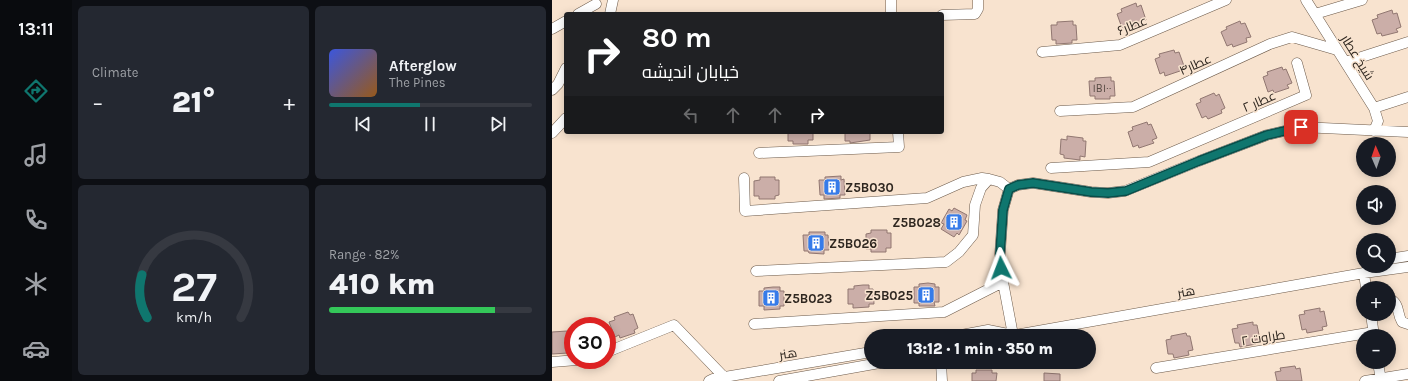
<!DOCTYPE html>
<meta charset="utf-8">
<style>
body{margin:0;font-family:Karla,Cairo,sans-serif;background:#242831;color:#f1f3f6;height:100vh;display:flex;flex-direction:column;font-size:15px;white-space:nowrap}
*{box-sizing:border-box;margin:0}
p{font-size:13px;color:#9ea1a6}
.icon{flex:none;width:22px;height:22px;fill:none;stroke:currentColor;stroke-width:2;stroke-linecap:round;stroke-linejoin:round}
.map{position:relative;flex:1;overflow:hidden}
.panel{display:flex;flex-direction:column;gap:6px;padding:6px;background:#0d0f14;width:480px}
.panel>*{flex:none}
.guide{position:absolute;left:12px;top:12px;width:380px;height:122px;border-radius:4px;box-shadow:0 2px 10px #0003;background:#202124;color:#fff;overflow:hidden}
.needle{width:26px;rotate:358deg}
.controls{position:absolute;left:804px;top:137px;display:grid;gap:8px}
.controls a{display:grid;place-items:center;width:40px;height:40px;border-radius:50%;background:#171b24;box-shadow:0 2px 10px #0003;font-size:20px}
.speed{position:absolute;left:12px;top:317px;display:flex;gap:8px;font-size:20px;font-weight:700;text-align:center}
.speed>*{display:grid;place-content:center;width:52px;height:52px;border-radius:50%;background:#171b24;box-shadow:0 2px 10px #0003;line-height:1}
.speed .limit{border:6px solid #d22;background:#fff;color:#111}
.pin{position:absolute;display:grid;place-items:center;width:34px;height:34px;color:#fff;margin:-17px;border-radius:8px;box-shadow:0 2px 6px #0006}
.me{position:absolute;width:44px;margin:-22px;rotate:357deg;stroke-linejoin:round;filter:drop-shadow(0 0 3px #0008)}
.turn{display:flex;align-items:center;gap:14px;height:84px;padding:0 12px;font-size:18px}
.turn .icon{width:52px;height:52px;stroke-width:2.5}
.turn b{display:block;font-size:28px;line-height:34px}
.lanes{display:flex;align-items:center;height:38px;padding:0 12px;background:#0003;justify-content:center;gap:20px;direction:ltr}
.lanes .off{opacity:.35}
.big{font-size:30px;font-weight:800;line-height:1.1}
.panel .tile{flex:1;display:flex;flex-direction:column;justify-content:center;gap:6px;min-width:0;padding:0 14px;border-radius:6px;background:#242831}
.panel .dial{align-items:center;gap:0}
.dial svg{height:104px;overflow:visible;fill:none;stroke:#363941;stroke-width:7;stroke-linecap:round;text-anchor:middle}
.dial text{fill:#f1f3f6;stroke:none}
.song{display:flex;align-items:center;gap:12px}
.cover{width:48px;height:48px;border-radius:6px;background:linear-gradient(135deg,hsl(230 70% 55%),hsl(30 70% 35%))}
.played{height:4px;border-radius:2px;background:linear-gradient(90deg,#0f766e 45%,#363941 45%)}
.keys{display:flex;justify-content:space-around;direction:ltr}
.heat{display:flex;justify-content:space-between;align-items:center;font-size:22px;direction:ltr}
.charge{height:6px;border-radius:3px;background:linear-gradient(90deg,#34c759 82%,#363941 0)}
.panel .tiles{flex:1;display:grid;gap:6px;grid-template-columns:repeat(2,1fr)}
.trip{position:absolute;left:312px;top:329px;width:232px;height:40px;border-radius:20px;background:#171b24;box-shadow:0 2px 10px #0003;font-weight:800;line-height:40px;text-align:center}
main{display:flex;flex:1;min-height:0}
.dock{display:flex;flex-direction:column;width:72px;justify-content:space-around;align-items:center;background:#090b0e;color:#9ea1a6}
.dock .icon{width:28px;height:28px}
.dock .active{color:#0f766e}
.dock b{font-size:18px;color:#f1f3f6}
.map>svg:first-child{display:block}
.building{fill:#cbaea8;stroke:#917771}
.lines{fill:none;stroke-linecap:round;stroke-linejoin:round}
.minor-casing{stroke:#6c5a4a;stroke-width:11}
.minor{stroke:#fff;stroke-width:10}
.route-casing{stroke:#0a4d48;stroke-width:10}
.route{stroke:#0f766e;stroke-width:7}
.labels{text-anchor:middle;stroke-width:3;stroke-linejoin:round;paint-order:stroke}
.number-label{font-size:11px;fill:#564942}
.street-label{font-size:13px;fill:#2f2720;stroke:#f8e3cf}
.poi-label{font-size:13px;font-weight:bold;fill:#2f2720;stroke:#f8e3cf;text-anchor:start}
</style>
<main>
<nav class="dock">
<b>13:11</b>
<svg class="icon active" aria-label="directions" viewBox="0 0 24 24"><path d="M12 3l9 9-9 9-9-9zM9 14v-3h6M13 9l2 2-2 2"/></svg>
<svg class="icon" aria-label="music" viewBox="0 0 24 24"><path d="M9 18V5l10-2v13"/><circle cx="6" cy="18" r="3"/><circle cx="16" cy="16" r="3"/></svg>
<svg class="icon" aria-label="phone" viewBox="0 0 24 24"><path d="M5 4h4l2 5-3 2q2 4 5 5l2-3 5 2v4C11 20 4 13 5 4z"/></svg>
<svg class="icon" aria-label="climate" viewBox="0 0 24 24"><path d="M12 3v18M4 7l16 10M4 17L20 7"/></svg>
<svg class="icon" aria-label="car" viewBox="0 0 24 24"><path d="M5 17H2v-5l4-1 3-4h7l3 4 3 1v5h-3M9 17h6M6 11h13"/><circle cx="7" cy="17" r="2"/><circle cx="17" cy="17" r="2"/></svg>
</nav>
<section class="panel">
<div class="tiles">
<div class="tile"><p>Climate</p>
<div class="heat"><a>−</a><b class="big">21°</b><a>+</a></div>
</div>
<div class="tile">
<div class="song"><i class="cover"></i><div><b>Afterglow</b><p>The Pines</p></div></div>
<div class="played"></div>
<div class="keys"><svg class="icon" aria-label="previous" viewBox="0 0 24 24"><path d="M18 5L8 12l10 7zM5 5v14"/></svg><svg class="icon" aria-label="pause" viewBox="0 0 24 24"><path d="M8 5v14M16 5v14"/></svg><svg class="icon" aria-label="next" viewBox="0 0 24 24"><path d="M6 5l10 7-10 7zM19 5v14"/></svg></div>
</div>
<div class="tile dial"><svg viewBox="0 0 100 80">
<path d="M14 69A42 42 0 1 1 86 69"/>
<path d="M14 69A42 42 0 0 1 10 36" stroke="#0f766e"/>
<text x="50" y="56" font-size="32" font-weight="700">27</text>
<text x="50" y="72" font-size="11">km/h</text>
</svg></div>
<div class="tile"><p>Range · 82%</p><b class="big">410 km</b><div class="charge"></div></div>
</div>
</section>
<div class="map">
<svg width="856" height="381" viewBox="0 0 856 381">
<rect width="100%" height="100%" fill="#f8e3cf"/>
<path class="building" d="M584,3L585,7L589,5L594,20L589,21L591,24L576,30L575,27L570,28L565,14L570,12L569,9Z
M840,10L841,14L845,13L849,27L844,29L846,32L830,36L829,33L825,34L820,20L826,18L825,15Z
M521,21V25H524L525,40H520V43L504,44V40H500L499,25H505V22Z
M688,21L689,24L693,23L699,37L694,38L695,42L681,47L680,44L675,46L669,32L675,29L674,27Z
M622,50L623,53L627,52L632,66L627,67L628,71L613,76L612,72L608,74L603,59L608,57L607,54Z
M730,67L731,70L734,69L740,83L735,85L737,88L722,93L721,90L716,92L711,77L716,75L715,72Z
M559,77V81H562L563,96H558V99H543V96H538L537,81H543V78Z
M662,93L664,96L667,94L673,108L669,110L670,113L656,119L654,116L650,118L644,104L649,102L648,99Z
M595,122L596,125L599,124L605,138L600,140L602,143L587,148L586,145L581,147L576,132L581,130L580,127Z
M236,132H261V140H256V144H241V141H236Z
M293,132H318V140L298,143V141H293Z
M515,136L531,138V141H534L533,157L528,156V160L512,158V155L508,154L509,139L515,140Z
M289,176V180L292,179L293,195H288V198L272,199V195H268L267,180H273V177Z
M208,177H223V180H227V195L223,196V199H207V196H202V181L208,180Z
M402,208L415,215L413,220L415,221L407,235L405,233L402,237L389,229L392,224L389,223L397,209L400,211Z
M319,230H335V233H339V248H334V252H319V249H314V234L319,233Z
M257,232H273V235H276L277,250H272V254L257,253L256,251H252L251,235H257Z
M376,283L383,284V287H387V302H382L383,306H367V303H362V287H367V284Z
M311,285H317V289H321L322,304H317V307L301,308V304H296V289H302V286Z
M221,287H228V291H232V306H228V309L212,310V306H207V291H212V288Z
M768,308V312L772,311L775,326L770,327L771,330L755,333L754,329L750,330L747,315L753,314L752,311Z
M76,312L78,315L81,314L86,328L82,330L83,333L68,338L67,335L63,337L57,322L63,320L62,317Z
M701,322V325H705L708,340H703L704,344L688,347L687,343H683L680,329L686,328L685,325Z
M15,331L16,334H19L20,349H15L16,353L0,354V332Z
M634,333L635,336H638L641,350L636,351L637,355L622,358L621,354H616L614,340L619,339V336Z
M743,366L744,369L748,368L750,381H725L723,372L729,371L728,368Z
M424,370H440V373H445L444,381H420V373H424Z
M492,373L508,374V381H492Z"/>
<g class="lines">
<defs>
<path id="minor" d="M339,0V14
M754,0L822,108L826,121L822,131
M26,14L44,4
M58,14L61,0
M763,14L810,0
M390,15L423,14L426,9V0
M0,29L14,21
M490,52L568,45L674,0
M794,62L856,42
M0,90L6,84L14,68
M822,108L856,97
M508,111L581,107L718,44L740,37L785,50
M0,133L14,118
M207,153L347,147L346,132
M499,168L597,162L754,95L745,63
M192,178L193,211L375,198L411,182L430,178L437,179
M837,259L856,256
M204,271L394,262L407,252L421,235L423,205L429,188L437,179L448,182L457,189
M812,273L814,288
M837,298C849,305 844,312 850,322L856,324
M819,314L822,336
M202,324L392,312L451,282
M461,335L451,282L448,254L451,210L457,189L466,185L481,183L539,192L556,193L573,191L647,161L715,135L749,127L856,132
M404,336L436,330L461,335
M457,336L812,273L856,267
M55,352L122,325L172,377
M0,362L25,360
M389,362L390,381
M826,362L829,381
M604,368L822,332
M157,381L161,379L319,352
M227,381L333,362
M813,381L856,374"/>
</defs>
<use href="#minor" class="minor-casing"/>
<use href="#minor" class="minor"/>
</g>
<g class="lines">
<defs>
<path id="route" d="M449,268L448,254L451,210L457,189L466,185L481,183L539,192L556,193L574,191L647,161L715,135L749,127"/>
</defs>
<use href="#route" class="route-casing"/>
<use href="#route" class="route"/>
</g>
<defs>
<symbol id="building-square" viewBox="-11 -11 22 22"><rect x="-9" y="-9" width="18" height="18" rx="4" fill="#367be9" stroke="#f8e3cf"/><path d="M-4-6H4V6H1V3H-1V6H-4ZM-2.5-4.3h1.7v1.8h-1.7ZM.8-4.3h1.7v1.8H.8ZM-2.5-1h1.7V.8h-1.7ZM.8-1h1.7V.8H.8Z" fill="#fff"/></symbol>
</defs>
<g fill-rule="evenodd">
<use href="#building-square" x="270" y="177" width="20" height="20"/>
<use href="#building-square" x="392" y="212" width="20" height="20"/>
<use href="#building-square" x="254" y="233" width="20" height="20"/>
<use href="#building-square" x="364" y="285" width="20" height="20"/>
<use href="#building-square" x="209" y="288" width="20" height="20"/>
</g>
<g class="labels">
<g class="number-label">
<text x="550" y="92">۱B۱۰۰</text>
</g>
<g class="street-label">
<text transform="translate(580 25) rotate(-22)" y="5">عطار۶</text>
<text transform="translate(806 57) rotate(58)" y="5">شیخ عطار</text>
<text transform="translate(643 64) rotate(-24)" y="5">عطار۴</text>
<text transform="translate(707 101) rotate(-23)" y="5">عطار ۲</text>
<text transform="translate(634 291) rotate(-10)" y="5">هنر</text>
<text transform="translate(711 337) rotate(-9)" y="5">طراوت ۲</text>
<text transform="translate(236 353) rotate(-9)" y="5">هنر</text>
</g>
<g class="poi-label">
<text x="293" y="192">Z5B030</text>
<text x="389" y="227" text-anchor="end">Z5B028</text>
<text x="277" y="248">Z5B026</text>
<text x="361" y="300" text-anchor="end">Z5B025</text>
<text x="232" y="303">Z5B023</text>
</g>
</g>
</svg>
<div class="controls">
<a><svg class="needle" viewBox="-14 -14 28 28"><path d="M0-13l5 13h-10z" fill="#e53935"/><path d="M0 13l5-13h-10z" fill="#9ea1a6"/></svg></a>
<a><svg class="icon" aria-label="sound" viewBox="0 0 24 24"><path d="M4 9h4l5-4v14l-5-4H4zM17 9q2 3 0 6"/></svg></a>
<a><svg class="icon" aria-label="search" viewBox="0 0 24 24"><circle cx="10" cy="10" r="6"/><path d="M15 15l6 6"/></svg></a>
<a>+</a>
<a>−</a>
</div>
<div class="speed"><div class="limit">30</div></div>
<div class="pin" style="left:749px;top:127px;background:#d93025"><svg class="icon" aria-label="arrive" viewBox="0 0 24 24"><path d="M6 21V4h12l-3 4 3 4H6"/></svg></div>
<svg class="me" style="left:449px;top:268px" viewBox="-20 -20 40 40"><path d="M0-17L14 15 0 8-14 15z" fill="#0f766e" stroke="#fff" stroke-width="4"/></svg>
<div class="trip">13:12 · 1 min · 350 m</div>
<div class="guide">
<div class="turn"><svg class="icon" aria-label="right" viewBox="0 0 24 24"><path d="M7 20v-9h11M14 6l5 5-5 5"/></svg><div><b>80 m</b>خیابان اندیشه</div></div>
<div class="lanes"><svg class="icon off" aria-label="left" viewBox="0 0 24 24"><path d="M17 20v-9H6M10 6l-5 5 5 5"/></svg><svg class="icon off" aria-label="ahead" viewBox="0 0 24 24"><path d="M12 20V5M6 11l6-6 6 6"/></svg><svg class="icon off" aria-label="ahead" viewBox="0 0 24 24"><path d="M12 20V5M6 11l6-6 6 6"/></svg><svg class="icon" aria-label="right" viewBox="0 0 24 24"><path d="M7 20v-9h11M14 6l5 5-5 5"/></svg></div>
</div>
</div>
</main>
